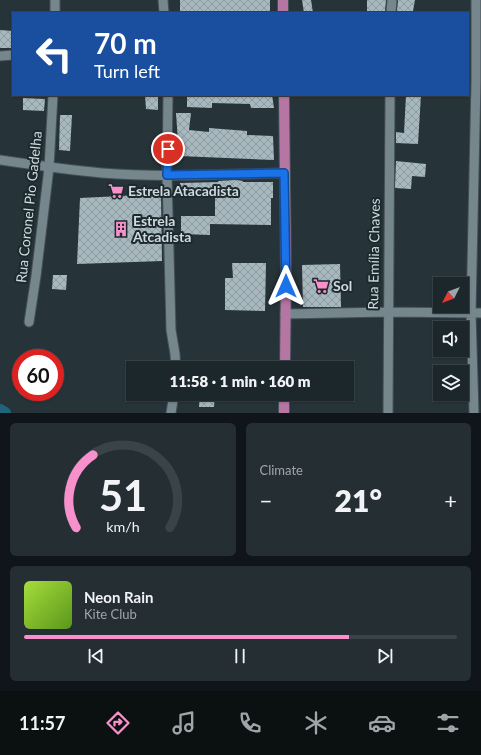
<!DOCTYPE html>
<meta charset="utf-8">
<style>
body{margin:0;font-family:Lato,sans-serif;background:#252f33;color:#f1f3f6;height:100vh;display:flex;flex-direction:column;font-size:15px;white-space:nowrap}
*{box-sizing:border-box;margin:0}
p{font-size:13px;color:#a0a5a9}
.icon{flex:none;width:22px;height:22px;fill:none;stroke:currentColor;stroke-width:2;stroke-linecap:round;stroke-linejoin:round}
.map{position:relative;height:413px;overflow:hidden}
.side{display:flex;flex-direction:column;gap:10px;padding:10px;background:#0f1518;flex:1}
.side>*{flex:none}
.guide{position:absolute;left:12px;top:12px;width:457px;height:84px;border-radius:0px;box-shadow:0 1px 3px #0004,0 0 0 1px #3a4447;background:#1a4fa0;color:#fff;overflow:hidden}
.needle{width:26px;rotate:228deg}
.tools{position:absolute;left:433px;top:277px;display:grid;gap:8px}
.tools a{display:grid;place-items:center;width:36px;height:36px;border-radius:0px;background:#1c272b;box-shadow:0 1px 3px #0004,0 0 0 1px #3a4447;font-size:20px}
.speed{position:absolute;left:12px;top:349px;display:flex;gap:8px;font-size:20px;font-weight:700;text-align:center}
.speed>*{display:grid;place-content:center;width:52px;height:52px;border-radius:50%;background:#1c272b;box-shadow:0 1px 3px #0004,0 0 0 1px #3a4447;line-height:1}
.speed .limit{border:6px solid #d22;background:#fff;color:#111}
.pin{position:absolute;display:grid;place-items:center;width:34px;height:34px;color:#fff;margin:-17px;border:2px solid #fff;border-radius:50%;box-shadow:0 1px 4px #0007}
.me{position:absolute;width:44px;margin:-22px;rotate:0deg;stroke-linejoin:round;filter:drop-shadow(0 0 3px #0008)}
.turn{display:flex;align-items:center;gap:14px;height:84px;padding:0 16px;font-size:18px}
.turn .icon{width:52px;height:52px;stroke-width:2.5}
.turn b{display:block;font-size:28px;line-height:34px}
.big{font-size:30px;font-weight:800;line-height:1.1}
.side .card{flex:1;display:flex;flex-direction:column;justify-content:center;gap:6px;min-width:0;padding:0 14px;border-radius:6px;background:#252f33}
.side .dial{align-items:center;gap:0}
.dial svg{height:104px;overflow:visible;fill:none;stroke:#3a4447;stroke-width:7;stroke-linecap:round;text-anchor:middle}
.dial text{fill:#f1f3f6;stroke:none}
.song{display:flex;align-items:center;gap:12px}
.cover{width:48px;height:48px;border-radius:6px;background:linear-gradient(135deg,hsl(80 70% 55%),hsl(90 70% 35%))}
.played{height:4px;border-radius:2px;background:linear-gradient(90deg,#f890cb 75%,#3a4447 75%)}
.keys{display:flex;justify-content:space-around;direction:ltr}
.heat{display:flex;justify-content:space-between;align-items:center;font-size:22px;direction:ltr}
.side .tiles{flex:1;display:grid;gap:10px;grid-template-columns:1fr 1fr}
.card:last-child{grid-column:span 2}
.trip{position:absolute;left:126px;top:361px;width:228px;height:40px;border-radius:0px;background:#1c272b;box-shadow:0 1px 3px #0004,0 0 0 1px #3a4447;font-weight:800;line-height:40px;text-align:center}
.dock{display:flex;height:64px;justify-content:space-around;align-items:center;background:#0b1011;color:#a0a5a9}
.dock .icon{width:28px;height:28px}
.dock .on{color:#f890cb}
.dock b{font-size:18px;color:#f1f3f6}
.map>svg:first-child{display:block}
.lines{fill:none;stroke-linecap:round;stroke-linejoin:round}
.canal{stroke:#1f647a;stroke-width:12}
.building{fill:url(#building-cross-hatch)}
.minor-casing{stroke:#445055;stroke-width:11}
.primary-casing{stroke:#445055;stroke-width:12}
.minor{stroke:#76868d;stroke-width:9}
.primary{stroke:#b676a3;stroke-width:10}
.route-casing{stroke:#114b97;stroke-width:10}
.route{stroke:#1a73e8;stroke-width:7}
.labels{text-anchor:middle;stroke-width:4;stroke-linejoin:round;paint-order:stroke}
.poi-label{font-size:14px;font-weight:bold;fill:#d0d9dd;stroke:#1c2a2f;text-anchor:start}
.street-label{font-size:14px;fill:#d0d9dd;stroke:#1c2a2f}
</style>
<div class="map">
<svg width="481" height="413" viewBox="0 0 481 413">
<defs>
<pattern id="building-cross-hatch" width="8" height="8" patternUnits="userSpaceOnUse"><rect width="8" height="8" fill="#a7b8bf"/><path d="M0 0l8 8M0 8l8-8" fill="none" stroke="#8d9aa0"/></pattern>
</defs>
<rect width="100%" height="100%" fill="#263439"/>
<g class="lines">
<path class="canal" d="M0,410L5,413"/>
</g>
<path class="building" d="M180,0H270V13H180Z
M302,0H311L313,13H304Z
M367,0H386L385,11H382V13H367Z
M398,0H415L413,11H397Z
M0,30L13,31V48H0Z
M145,95H158V110L146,109Z
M187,95H272L274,108H251L250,104L212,103V108L187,107Z
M406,95H421L418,144L396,143V132L404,133Z
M23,98L45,99L44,111L23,110Z
M176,113H191L189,130L209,132V128L247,131V135L273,136L274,160L179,156Z
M60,115H72L70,151L59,150Z
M396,161L426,164L425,177L412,176L411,189L395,188Z
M236,180L243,181V182H273V198H271V225L210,224V235L181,234V216H215V197H198V195H180V183L218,182V181Z
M161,194L162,261L77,264L80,198Z
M232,263H266L265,311L225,310V278H233Z
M340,264L341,307H303L302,265Z
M53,275H67L66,290L52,289Z
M200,394H215L214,407H199Z"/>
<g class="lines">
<defs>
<path id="minor" d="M163,0L164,13
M55,13V0
M391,13L392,0
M0,56L13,55
M168,95L167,175L171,330L175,354L176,368
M0,160C34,165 68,170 102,173C162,178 224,174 284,173
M285,314L387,312L481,313
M29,322L36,276L49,168L53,95
M171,413L174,394
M388,413L390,95
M474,413L471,313L476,80V0"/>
<path id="primary" d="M283,0V13
M284,95L286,272L285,368
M284,413V394"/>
</defs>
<use href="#minor" class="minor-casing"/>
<use href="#primary" class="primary-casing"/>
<use href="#minor" class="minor"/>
<use href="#primary" class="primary"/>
</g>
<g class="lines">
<defs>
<path id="route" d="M168,149L167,175L284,173L286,286"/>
</defs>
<use href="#route" class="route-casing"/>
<use href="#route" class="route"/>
</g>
<defs>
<symbol id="supermarket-bare" viewBox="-9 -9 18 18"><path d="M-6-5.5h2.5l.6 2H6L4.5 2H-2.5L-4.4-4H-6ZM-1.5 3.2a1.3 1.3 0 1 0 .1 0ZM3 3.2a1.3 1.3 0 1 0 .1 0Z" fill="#f890cb" stroke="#1c2a2f" stroke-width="2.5" paint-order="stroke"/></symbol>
<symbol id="building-bare" viewBox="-9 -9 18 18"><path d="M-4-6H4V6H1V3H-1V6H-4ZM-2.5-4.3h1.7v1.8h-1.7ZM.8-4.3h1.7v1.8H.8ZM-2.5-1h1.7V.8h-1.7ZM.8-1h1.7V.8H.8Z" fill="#f890cb" stroke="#1c2a2f" stroke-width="2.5" paint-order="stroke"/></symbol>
</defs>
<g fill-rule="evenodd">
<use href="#supermarket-bare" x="105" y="180" width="22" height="22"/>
<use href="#building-bare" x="110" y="218" width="22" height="22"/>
<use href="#supermarket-bare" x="310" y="275" width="22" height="22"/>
</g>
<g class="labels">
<g class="poi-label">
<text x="128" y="196">Estrela Atacadista</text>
<text x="133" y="226">Estrela<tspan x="133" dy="16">Atcadista</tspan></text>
<text x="333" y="291">Sol</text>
</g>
<g class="street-label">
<text transform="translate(29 207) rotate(-84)" y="5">Rua Coronel Pio Gadelha</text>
<text transform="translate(374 254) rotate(-89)" y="5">Rua Emília Chaves</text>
</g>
</g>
</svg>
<div class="tools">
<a><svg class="needle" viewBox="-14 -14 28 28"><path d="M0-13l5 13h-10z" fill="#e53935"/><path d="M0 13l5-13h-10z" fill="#a0a5a9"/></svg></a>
<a><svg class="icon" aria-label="sound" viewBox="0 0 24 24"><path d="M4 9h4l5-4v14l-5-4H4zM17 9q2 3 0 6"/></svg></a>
<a><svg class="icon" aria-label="layers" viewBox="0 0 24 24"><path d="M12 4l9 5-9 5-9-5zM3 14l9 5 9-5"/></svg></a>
</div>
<div class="speed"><div class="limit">60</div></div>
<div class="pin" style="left:168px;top:149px;background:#d93025"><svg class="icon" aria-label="arrive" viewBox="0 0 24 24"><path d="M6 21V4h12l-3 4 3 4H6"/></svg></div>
<svg class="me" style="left:286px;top:286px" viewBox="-20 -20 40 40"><path d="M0-17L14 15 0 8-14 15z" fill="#1a73e8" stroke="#fff" stroke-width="4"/></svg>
<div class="trip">11:58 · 1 min · 160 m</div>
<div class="guide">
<div class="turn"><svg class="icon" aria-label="left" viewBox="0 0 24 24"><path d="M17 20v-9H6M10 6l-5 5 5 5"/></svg><div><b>70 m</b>Turn left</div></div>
</div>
</div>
<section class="side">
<div class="tiles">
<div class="card dial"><svg viewBox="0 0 100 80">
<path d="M14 69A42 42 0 1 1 86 69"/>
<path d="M14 69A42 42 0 0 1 27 13" stroke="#f890cb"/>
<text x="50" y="56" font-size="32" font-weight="700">51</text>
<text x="50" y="72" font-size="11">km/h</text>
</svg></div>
<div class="card"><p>Climate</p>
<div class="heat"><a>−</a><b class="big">21°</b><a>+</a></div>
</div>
<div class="card">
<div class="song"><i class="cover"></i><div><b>Neon Rain</b><p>Kite Club</p></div></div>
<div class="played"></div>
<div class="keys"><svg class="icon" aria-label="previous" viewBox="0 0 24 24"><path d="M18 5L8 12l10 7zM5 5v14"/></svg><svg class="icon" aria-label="pause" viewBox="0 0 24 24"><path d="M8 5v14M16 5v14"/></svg><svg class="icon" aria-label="next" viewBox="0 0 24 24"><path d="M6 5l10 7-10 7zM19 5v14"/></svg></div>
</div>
</div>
</section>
<nav class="dock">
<b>11:57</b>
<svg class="icon on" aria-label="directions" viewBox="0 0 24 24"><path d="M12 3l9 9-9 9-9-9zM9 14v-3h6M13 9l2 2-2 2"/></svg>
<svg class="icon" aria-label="music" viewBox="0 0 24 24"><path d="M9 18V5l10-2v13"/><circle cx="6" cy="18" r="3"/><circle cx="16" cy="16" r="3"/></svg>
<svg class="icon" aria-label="phone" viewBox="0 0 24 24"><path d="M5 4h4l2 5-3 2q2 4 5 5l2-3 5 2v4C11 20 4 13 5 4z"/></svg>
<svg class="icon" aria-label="climate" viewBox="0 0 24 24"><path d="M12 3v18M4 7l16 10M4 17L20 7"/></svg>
<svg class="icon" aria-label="car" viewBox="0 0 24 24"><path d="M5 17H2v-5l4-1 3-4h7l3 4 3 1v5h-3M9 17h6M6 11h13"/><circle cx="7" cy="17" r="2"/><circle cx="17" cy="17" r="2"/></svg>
<svg class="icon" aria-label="filters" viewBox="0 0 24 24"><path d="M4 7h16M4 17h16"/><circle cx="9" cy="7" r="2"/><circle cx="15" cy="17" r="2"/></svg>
</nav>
